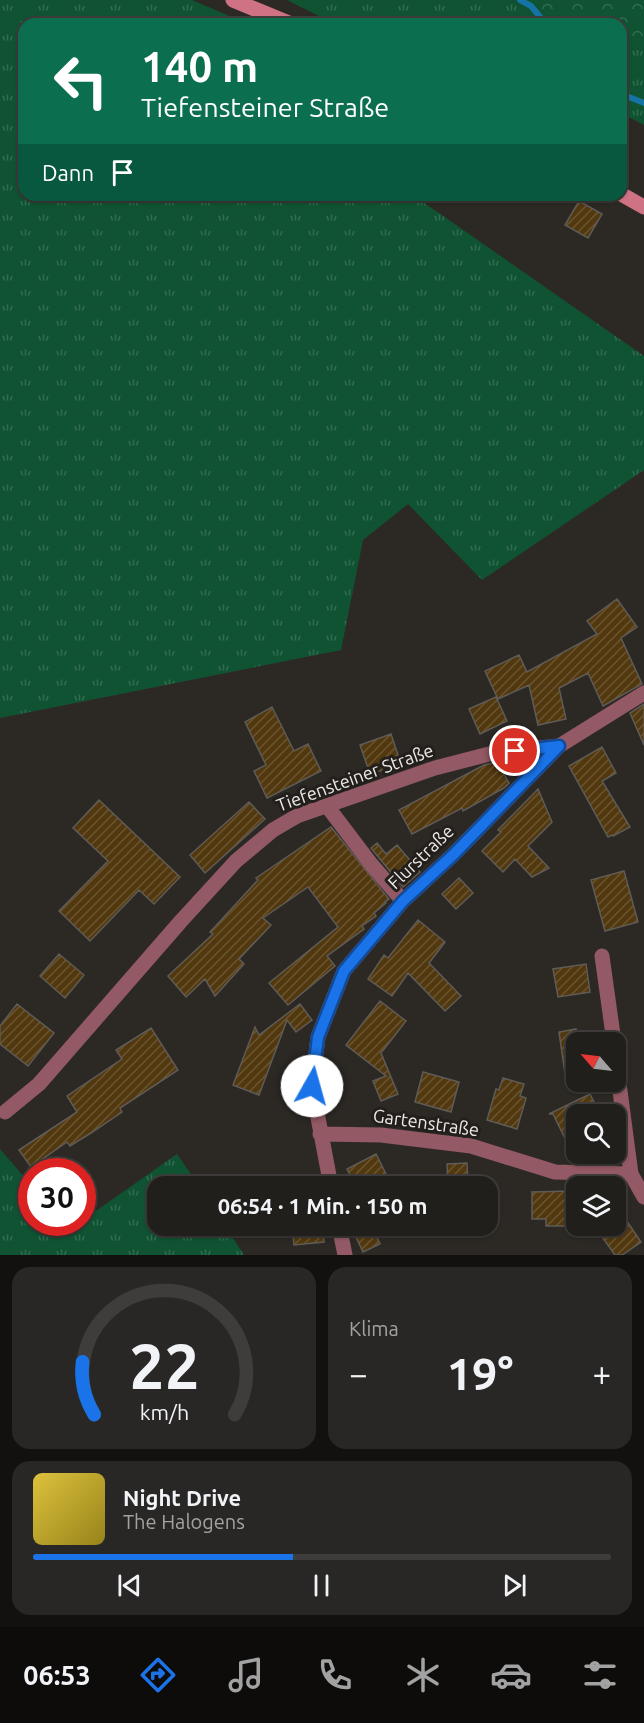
<!DOCTYPE html>
<html lang="de">
<meta charset="utf-8">
<style>
body{margin:0;font-family:Ubuntu,sans-serif;background:#292725;color:#f1f3f6;height:100vh;display:flex;flex-direction:column;font-size:22px;white-space:nowrap}
*{box-sizing:border-box;margin:0}
p{font-size:20px;color:#a2a2a3}
.icon{flex:none;width:33px;height:33px;fill:none;stroke:currentColor;stroke-width:2;stroke-linecap:round;stroke-linejoin:round}
.map{position:relative;height:1255px;overflow:hidden}
.panel{display:flex;flex-direction:column;gap:12px;padding:12px;background:#12110f;flex:1}
.panel>*{flex:none}
.guide{position:absolute;left:18px;top:18px;width:609px;height:183px;border-radius:18px;box-shadow:0 2px 4px #0004,0 0 0 2px #3e3d3b;background:#0b6e4f;color:#fff;overflow:hidden}
.needle{width:39px;rotate:298deg}
.fabs{position:absolute;left:566px;top:1032px;display:grid;gap:12px}
.fabs a{display:grid;place-items:center;width:60px;height:60px;border-radius:12px;background:#211f1c;box-shadow:0 2px 4px #0004,0 0 0 2px #3e3d3b;font-size:30px}
.speed{position:absolute;left:18px;top:1158px;display:flex;gap:12px;font-size:30px;font-weight:700;text-align:center}
.speed>*{display:grid;place-content:center;width:78px;height:78px;border-radius:50%;background:#211f1c;box-shadow:0 2px 4px #0004,0 0 0 2px #3e3d3b;line-height:1}
.speed .limit{border:9px solid #d22;background:#fff;color:#111}
.pin{position:absolute;display:grid;place-items:center;width:51px;height:51px;color:#fff;margin:-26px;border:3px solid #fff;border-radius:50%;box-shadow:0 2px 6px #0007}
.me{position:absolute;width:66px;margin:-33px;rotate:7deg;stroke-linejoin:round;filter:drop-shadow(0 0 4px #0008)}
.turn{display:flex;align-items:center;gap:21px;height:126px;padding:0 24px;font-size:27px}
.turn .icon{width:78px;height:78px;stroke-width:2.5}
.turn b{display:block;font-size:42px;line-height:51px}
.then{display:flex;align-items:center;height:57px;padding:0 24px;background:#0003;gap:12px;font-size:22px}
.big{font-size:45px;font-weight:700;line-height:1.1}
.panel .widget{flex:1;display:flex;flex-direction:column;justify-content:center;gap:9px;min-width:0;padding:0 21px;border-radius:18px;background:#292725}
.panel .dial{align-items:center;gap:0}
.dial svg{height:156px;overflow:visible;fill:none;stroke:#3e3d3b;stroke-width:7;stroke-linecap:round;text-anchor:middle}
.dial text{fill:#f1f3f6;stroke:none}
.song{display:flex;align-items:center;gap:18px}
.cover{width:72px;height:72px;border-radius:9px;background:linear-gradient(135deg,hsl(50 70% 55%),hsl(50 70% 35%))}
.played{height:6px;border-radius:3px;background:linear-gradient(90deg,#1a73e8 45%,#3e3d3b 45%)}
.keys{display:flex;justify-content:space-around;direction:ltr}
.heat{display:flex;justify-content:space-between;align-items:center;font-size:33px;direction:ltr}
.panel .tiles{flex:1;display:grid;gap:12px;grid-template-columns:1fr 1fr}
.widget:last-child{grid-column:span 2}
.trip{position:absolute;left:147px;top:1176px;width:351px;height:60px;border-radius:18px;background:#211f1c;box-shadow:0 2px 4px #0004,0 0 0 2px #3e3d3b;font-weight:700;line-height:60px;text-align:center}
.tab-bar{display:flex;height:96px;justify-content:space-around;align-items:center;background:#0d0c0b;color:#a2a2a3}
.tab-bar .icon{width:42px;height:42px}
.tab-bar .selected{color:#1a73e8}
.tab-bar b{font-size:27px;color:#f1f3f6}
.map>svg:first-child{display:block}
.grass{fill:url(#grass-tufts)}
.forest{fill:url(#forest-crowns)}
.lines{fill:none;stroke-linecap:round;stroke-linejoin:round}
.stream{stroke:#1674a5;stroke-width:6}
.building{fill:url(#building-hatch);stroke:#5f5b57;stroke-width:1.5}
.minor{stroke:#935964;stroke-width:15}
.secondary{stroke:#ce7284;stroke-width:15}
.route-casing{stroke:#114b97;stroke-width:15}
.route{stroke:#1a73e8;stroke-width:10}
.labels{text-anchor:middle;stroke-width:6;stroke-linejoin:round;paint-order:stroke}
.street-label{font-size:18px;fill:#eceae7;stroke:#221f1c}
</style>
<div class="map">
<svg width="644" height="1255" viewBox="0 0 644 1255">
<defs>
<pattern id="grass-tufts" width="24" height="20" patternUnits="userSpaceOnUse" patternTransform="scale(1.5)"><rect width="24" height="20" fill="#0f5332"/><path d="M3 7l-1-3M5 7V3M7 7l1-3M15 17l-1-3M17 17v-4M19 17l1-3" fill="none" stroke="#326c50"/></pattern>
<pattern id="forest-crowns" width="20" height="18" patternUnits="userSpaceOnUse" patternTransform="scale(1.5)"><rect width="20" height="18" fill="#0f5332"/><path d="M2 6a3 3 0 1 1 6 0M12 15a3 3 0 1 1 6 0" fill="none" stroke="#326c50"/></pattern>
<pattern id="building-hatch" width="6" height="6" patternUnits="userSpaceOnUse" patternTransform="scale(1.5)"><rect width="6" height="6" fill="#52380e"/><path d="M-1 1l2-2M0 6l6-6M5 7l2-2" fill="none" stroke="#6b5531"/></pattern>
</defs>
<rect width="100%" height="100%" fill="#2c2925"/>
<path class="grass" d="M0,0H192L248,24H24V195H413L644,356V470L482,580L408,504L363,540L341,650L0,718Z
M287,0H511L526,7L538,24H335Z
M621,46L644,51V125L621,113Z
M0,1149L31,1185L32,1222L64,1223L70,1229L79,1223L82,1222L83,1220L177,1154L199,1186H158V1226H225L244,1255H0Z"/>
<path class="forest" d="M511,0H644V51L621,46V24H538L526,7Z"/>
<g class="lines">
<path class="stream" d="M520,0L531,6L546,24
M621,94L644,103"/>
</g>
<path class="building" d="M579,201L602,214L588,238L565,225Z
M617,599L637,627L621,638L642,684L603,706L588,673L559,688L566,719L538,725L529,685L498,699L485,671L519,655L527,672L597,634L587,621Z
M496,697L507,721L480,734L469,709Z
M644,704V745L630,713Z
M272,707L294,751L308,744L321,771L267,798L254,771L266,765L245,722Z
M391,734L401,764L370,774L360,745Z
M602,747L616,773L602,781L630,827L613,836L612,835L608,837L569,766Z
M497,762L509,783L504,788L463,811L462,808L412,834L399,810L484,765Z
M538,789L552,822L528,846L549,868L532,877L515,859L503,872L482,851L501,832L498,830Z
M99,800L180,877L154,904L139,890L90,941L59,911L108,861L73,828Z
M249,802L265,819L205,873L190,855Z
M331,827L389,899L385,902L386,903L374,913L376,916L362,926L364,929L327,956L335,966L288,1005L269,983L338,927L308,887L263,918L271,925L239,959L244,964L215,996L205,979L186,997L168,976L213,934L210,932L258,880L256,878Z
M377,843L386,854L397,845L420,872L403,887L371,848Z
M624,871L638,922L605,931L591,880Z
M459,878L473,893L456,909L442,894Z
M418,920L445,942L429,963L461,996L445,1011L408,973L392,996L368,979L384,955L388,958Z
M59,954L84,975L65,998L40,976Z
M586,964L590,992L558,997L553,969Z
M380,1001L406,1021L381,1053L398,1094L381,1101L373,1081L386,1076L346,1045Z
M17,1004L54,1033L28,1066L0,1044V1026Z
M300,1004L312,1020L296,1032L287,1020L259,1095L233,1085L255,1027L259,1035Z
M151,1028L178,1070L120,1108L122,1112L91,1133L70,1146L67,1142L31,1167L19,1150L77,1112L67,1096L122,1059L116,1050Z
M576,1029V1081H566L559,1032Z
M423,1072L459,1082L451,1112L415,1102Z
M503,1078L524,1084L520,1096L526,1098L517,1129L487,1120L496,1089L499,1090Z
M590,1094L600,1114H576V1161L553,1114H549Z
M376,1154L392,1186H356L347,1169Z
M467,1163L468,1186H448L447,1164Z
M571,1191V1226H546V1219H532V1192Z
M624,1217L641,1242L622,1255H615L600,1234Z
M292,1226H322L324,1242L294,1245Z
M372,1227L380,1244L363,1252L355,1235Z"/>
<g class="lines">
<path class="minor" d="M327,806L371,864L403,901
M602,956L614,1042
M615,1053L631,1174L644,1197
M5,1112L39,1084L181,921L236,861L273,830L297,816L435,768L493,753L559,746L644,693
M320,1134L381,1135L471,1146L555,1172L631,1174
M331,1186L312,1086L318,1037L344,971L403,901L453,855L559,746
M339,1226L345,1255"/>
<path class="secondary" d="M233,0L291,24
M621,194L644,207"/>
</g>
<g class="lines">
<defs>
<path id="route" d="M312,1086L318,1037L344,971L403,901L453,855L559,746L515,751"/>
</defs>
<use href="#route" class="route-casing"/>
<use href="#route" class="route"/>
</g>
<g class="labels">
<g class="street-label">
<text transform="translate(355 778) rotate(-20)" y="6">Tiefensteiner Straße</text>
<text transform="translate(421 857) rotate(-44)" y="6">Flurstraße</text>
<text transform="translate(426 1123) rotate(8)" y="6">Gartenstraße</text>
</g>
</g>
</svg>
<div class="fabs">
<a><svg class="needle" viewBox="-14 -14 28 28"><path d="M0-13l5 13h-10z" fill="#e53935"/><path d="M0 13l5-13h-10z" fill="#a2a2a3"/></svg></a>
<a><svg class="icon" aria-label="search" viewBox="0 0 24 24"><circle cx="10" cy="10" r="6"/><path d="M15 15l6 6"/></svg></a>
<a><svg class="icon" aria-label="layers" viewBox="0 0 24 24"><path d="M12 4l9 5-9 5-9-5zM3 14l9 5 9-5"/></svg></a>
</div>
<div class="speed"><div class="limit">30</div></div>
<div class="pin" style="left:515px;top:751px;background:#d93025"><svg class="icon" aria-label="arrive" viewBox="0 0 24 24"><path d="M6 21V4h12l-3 4 3 4H6"/></svg></div>
<svg class="me" style="left:312px;top:1086px" viewBox="-20 -20 40 40"><circle r="19" fill="#fff"/><path d="M0-13L10 11 0 6-10 11z" fill="#1a73e8"/></svg>
<div class="trip">06:54 · 1 Min. · 150 m</div>
<div class="guide">
<div class="turn"><svg class="icon" aria-label="left" viewBox="0 0 24 24"><path d="M17 20v-9H6M10 6l-5 5 5 5"/></svg><div><b>140 m</b>Tiefensteiner Straße</div></div>
<div class="then">Dann<svg class="icon" aria-label="arrive" viewBox="0 0 24 24"><path d="M6 21V4h12l-3 4 3 4H6"/></svg></div>
</div>
</div>
<section class="panel">
<div class="tiles">
<div class="widget dial"><svg viewBox="0 0 100 80">
<path d="M14 69A42 42 0 1 1 86 69"/>
<path d="M14 69A42 42 0 0 1 8 42" stroke="#1a73e8"/>
<text x="50" y="56" font-size="32" font-weight="700">22</text>
<text x="50" y="72" font-size="11">km/h</text>
</svg></div>
<div class="widget"><p>Klima</p>
<div class="heat"><a>−</a><b class="big">19°</b><a>+</a></div>
</div>
<div class="widget">
<div class="song"><i class="cover"></i><div><b>Night Drive</b><p>The Halogens</p></div></div>
<div class="played"></div>
<div class="keys"><svg class="icon" aria-label="previous" viewBox="0 0 24 24"><path d="M18 5L8 12l10 7zM5 5v14"/></svg><svg class="icon" aria-label="pause" viewBox="0 0 24 24"><path d="M8 5v14M16 5v14"/></svg><svg class="icon" aria-label="next" viewBox="0 0 24 24"><path d="M6 5l10 7-10 7zM19 5v14"/></svg></div>
</div>
</div>
</section>
<nav class="tab-bar">
<b>06:53</b>
<svg class="icon selected" aria-label="directions" viewBox="0 0 24 24"><path d="M12 3l9 9-9 9-9-9zM9 14v-3h6M13 9l2 2-2 2"/></svg>
<svg class="icon" aria-label="music" viewBox="0 0 24 24"><path d="M9 18V5l10-2v13"/><circle cx="6" cy="18" r="3"/><circle cx="16" cy="16" r="3"/></svg>
<svg class="icon" aria-label="phone" viewBox="0 0 24 24"><path d="M5 4h4l2 5-3 2q2 4 5 5l2-3 5 2v4C11 20 4 13 5 4z"/></svg>
<svg class="icon" aria-label="climate" viewBox="0 0 24 24"><path d="M12 3v18M4 7l16 10M4 17L20 7"/></svg>
<svg class="icon" aria-label="car" viewBox="0 0 24 24"><path d="M5 17H2v-5l4-1 3-4h7l3 4 3 1v5h-3M9 17h6M6 11h13"/><circle cx="7" cy="17" r="2"/><circle cx="17" cy="17" r="2"/></svg>
<svg class="icon" aria-label="filters" viewBox="0 0 24 24"><path d="M4 7h16M4 17h16"/><circle cx="9" cy="7" r="2"/><circle cx="15" cy="17" r="2"/></svg>
</nav>
